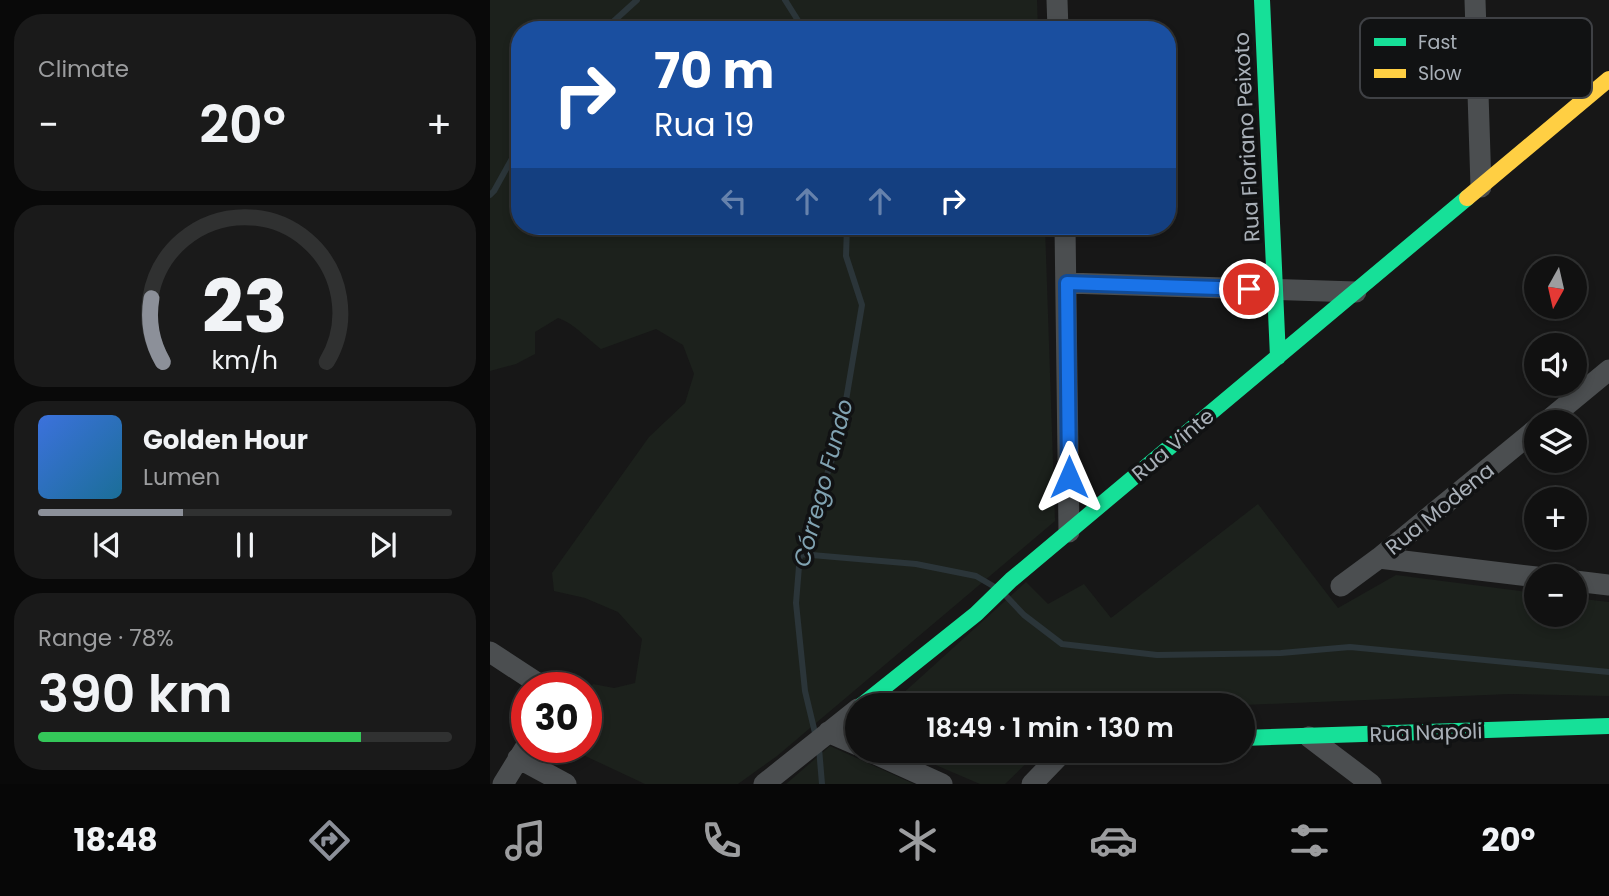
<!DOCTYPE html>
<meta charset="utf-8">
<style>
body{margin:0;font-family:Poppins,sans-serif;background:#1a1a1a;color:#f1f3f6;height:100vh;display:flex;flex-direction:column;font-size:26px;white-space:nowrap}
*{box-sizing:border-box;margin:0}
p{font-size:23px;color:#9c9d9f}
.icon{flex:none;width:38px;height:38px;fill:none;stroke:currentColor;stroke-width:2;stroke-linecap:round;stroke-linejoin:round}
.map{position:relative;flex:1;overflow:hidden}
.panel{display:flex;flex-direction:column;gap:14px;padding:14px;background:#090909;width:490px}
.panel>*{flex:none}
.top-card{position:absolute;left:21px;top:21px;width:665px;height:214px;border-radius:28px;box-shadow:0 4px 10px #0003,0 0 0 2px #303131;background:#1a4fa0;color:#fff;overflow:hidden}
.needle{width:46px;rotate:188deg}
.controls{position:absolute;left:1034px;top:256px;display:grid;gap:14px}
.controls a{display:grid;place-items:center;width:63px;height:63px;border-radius:50%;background:#111;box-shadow:0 4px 10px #0003,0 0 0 2px #303131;font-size:35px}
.speed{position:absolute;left:21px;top:672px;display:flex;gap:14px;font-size:35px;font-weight:700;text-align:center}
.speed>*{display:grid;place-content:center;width:91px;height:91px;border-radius:50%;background:#111;box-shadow:0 4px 10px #0003,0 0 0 2px #303131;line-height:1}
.speed .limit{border:10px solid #d22;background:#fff;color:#111}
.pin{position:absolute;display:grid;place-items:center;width:60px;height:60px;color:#fff;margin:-30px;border:4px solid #fff;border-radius:50%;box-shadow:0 2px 7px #0007}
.me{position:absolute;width:77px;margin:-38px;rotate:0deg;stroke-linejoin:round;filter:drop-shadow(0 0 5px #0008)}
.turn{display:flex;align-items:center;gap:24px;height:147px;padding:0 28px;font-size:32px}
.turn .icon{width:91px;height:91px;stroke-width:2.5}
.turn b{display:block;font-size:49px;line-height:60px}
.lanes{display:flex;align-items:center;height:66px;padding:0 28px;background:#0003;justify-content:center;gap:35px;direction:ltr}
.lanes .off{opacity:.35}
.big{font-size:52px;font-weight:600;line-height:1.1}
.panel .widget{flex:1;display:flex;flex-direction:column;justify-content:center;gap:10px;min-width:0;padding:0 24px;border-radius:28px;background:#1a1a1a}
.panel .dial{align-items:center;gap:0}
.dial svg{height:182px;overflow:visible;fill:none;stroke:#303131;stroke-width:7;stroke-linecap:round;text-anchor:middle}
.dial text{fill:#f1f3f6;stroke:none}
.song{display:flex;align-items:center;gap:21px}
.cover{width:84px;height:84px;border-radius:10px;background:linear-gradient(135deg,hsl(220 70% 55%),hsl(200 70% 35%))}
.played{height:7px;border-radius:4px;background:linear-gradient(90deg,#8c9099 35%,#303131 35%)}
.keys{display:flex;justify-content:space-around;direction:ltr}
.heat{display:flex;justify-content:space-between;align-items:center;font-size:38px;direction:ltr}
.charge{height:10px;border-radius:5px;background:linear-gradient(90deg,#34c759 78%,#303131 0)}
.trip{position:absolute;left:355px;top:693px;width:410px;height:70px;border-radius:35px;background:#111;box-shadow:0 4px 10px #0003,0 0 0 2px #303131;font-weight:600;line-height:70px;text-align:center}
.tab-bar{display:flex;height:112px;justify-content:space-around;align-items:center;background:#070707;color:#9c9d9f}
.tab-bar .icon{width:49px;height:49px}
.tab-bar .on{color:#8c9099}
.tab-bar b{font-size:32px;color:#f1f3f6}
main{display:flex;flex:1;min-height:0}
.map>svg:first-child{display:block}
.green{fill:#1c211c}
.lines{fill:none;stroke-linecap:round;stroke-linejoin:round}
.stream{stroke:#2b3539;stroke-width:6}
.street{stroke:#4b4e50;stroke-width:21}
.fast{stroke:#16e098;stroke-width:16}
.slow{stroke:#ffcf43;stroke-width:16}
.route-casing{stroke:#114b97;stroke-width:18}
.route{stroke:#1a73e8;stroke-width:12}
.labels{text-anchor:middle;stroke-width:7;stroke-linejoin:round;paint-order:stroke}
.street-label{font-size:21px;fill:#a9b0b8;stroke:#111213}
.water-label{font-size:23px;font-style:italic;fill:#81a3b2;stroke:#111213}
.key{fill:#111213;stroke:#3f4145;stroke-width:2}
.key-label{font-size:19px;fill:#a9b0b8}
</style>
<main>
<section class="panel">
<div class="widget"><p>Climate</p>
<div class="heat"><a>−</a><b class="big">20°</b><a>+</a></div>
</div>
<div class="widget dial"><svg viewBox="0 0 100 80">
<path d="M14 69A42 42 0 1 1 86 69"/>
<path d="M14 69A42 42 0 0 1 9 41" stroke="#8c9099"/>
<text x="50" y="56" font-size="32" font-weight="700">23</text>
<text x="50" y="72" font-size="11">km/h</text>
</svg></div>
<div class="widget">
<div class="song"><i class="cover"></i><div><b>Golden Hour</b><p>Lumen</p></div></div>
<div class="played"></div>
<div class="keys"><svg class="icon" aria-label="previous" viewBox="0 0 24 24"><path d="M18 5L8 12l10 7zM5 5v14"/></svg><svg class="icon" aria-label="pause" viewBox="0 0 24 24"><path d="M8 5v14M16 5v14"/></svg><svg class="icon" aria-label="next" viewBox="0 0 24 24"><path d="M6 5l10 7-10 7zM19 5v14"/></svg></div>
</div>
<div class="widget"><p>Range · 78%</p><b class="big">390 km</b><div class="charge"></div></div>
</section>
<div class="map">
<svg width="1119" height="784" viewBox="0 0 1119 784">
<rect width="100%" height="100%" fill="#171717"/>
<path class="green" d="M0,0H547L548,30H30V226H555L565,521L287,756L248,784H155L76,747H96V695L103,684L124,688L145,683L152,639L128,612L95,598L64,591L62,573L159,437L195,403L204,374L193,345L166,329L111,349C96,338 85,324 68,318L45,332V354L26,364L0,371Z
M768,504L848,608L906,575L1046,593V614H1085V598L1119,602V696L1020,694L753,705H400L536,582L558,604L594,584L621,618Z
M340,746L424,784H296Z
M413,751H549L515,784H490Z"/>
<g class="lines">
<path class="stream" d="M295,0L314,30
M114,30L147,0
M0,195L4,191L30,144
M310,554L426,564L486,576L503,586
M517,597L534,615L572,644L667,655L791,653L860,647L1119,672
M326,737L315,691L306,603L310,554L350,436L372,305L356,256L357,226
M329,748L332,784"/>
<path class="street" d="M567,0L568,30
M985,0L991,187
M575,226L579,532
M577,283L866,292
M1056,422L1119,370
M889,558L1046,577
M1085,581L1119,585
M851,586L889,558L1046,429
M0,652L55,688
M338,732L368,745
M819,737L881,784
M379,751L452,784
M28,758L76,784
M13,784L37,745
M274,784L368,709
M542,784L570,755L587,751"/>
<path class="fast" d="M772,0L788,357
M372,705L486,614L521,580L977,198
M752,738L1119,726"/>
<path class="slow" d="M977,198L1119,79"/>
</g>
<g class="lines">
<defs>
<path id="route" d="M579,477L577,283L759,289"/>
</defs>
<use href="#route" class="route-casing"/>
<use href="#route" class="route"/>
</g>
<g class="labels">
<g class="street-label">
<text transform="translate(757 137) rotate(-93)" y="7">Rua Floriano Peixoto</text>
<text transform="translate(683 445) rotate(-40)" y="7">Rua Vinte</text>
<text transform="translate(950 509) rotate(-39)" y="7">Rua Modena</text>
<text transform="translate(936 733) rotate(-2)" y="7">Rua Napoli</text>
</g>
<g class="water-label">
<text transform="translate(333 483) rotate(-75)" y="8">Córrego Fundo</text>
</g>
</g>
<rect x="870" y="18" width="232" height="80" rx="10" class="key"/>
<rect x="884" y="38" width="32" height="8" fill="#16e098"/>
<rect x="884" y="69" width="32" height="9" fill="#ffcf43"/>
<g class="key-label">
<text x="928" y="49">Fast</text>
<text x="928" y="80">Slow</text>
</g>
</svg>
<div class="controls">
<a><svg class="needle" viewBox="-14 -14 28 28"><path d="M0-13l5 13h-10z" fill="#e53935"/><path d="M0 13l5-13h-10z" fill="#9c9d9f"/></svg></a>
<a><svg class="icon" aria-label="sound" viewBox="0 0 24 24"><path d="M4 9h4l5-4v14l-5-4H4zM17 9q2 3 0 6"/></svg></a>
<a><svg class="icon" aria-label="layers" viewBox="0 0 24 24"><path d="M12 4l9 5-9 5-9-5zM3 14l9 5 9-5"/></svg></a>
<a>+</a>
<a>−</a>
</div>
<div class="speed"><div class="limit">30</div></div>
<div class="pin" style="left:759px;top:289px;background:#d93025"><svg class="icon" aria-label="arrive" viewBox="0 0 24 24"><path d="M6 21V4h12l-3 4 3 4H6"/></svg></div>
<svg class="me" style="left:579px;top:477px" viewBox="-20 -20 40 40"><path d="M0-17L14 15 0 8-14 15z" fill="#1a73e8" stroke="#fff" stroke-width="4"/></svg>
<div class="trip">18:49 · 1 min · 130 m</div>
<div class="top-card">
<div class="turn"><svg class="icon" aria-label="right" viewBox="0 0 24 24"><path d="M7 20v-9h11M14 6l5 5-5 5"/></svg><div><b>70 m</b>Rua 19</div></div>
<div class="lanes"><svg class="icon off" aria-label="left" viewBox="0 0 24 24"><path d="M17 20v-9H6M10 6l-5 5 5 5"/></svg><svg class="icon off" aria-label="ahead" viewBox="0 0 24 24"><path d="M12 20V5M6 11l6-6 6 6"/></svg><svg class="icon off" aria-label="ahead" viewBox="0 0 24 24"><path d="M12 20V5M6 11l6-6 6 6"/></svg><svg class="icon" aria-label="right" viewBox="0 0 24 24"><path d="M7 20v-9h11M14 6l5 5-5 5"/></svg></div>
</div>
</div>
</main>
<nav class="tab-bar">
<b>18:48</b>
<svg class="icon on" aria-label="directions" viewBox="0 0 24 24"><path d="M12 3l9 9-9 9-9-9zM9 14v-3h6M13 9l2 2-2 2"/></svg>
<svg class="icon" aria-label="music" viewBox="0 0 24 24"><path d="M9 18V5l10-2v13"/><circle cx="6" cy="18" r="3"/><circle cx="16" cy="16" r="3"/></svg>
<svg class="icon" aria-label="phone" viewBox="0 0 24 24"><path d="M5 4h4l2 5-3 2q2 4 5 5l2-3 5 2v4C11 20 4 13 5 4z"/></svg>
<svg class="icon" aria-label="climate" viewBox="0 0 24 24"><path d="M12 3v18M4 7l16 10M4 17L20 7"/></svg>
<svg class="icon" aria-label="car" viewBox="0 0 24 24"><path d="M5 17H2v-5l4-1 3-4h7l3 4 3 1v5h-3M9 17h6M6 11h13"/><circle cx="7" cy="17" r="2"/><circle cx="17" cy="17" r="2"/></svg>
<svg class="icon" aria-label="filters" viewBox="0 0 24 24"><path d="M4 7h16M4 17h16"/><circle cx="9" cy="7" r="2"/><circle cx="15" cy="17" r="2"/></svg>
<b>20°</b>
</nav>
